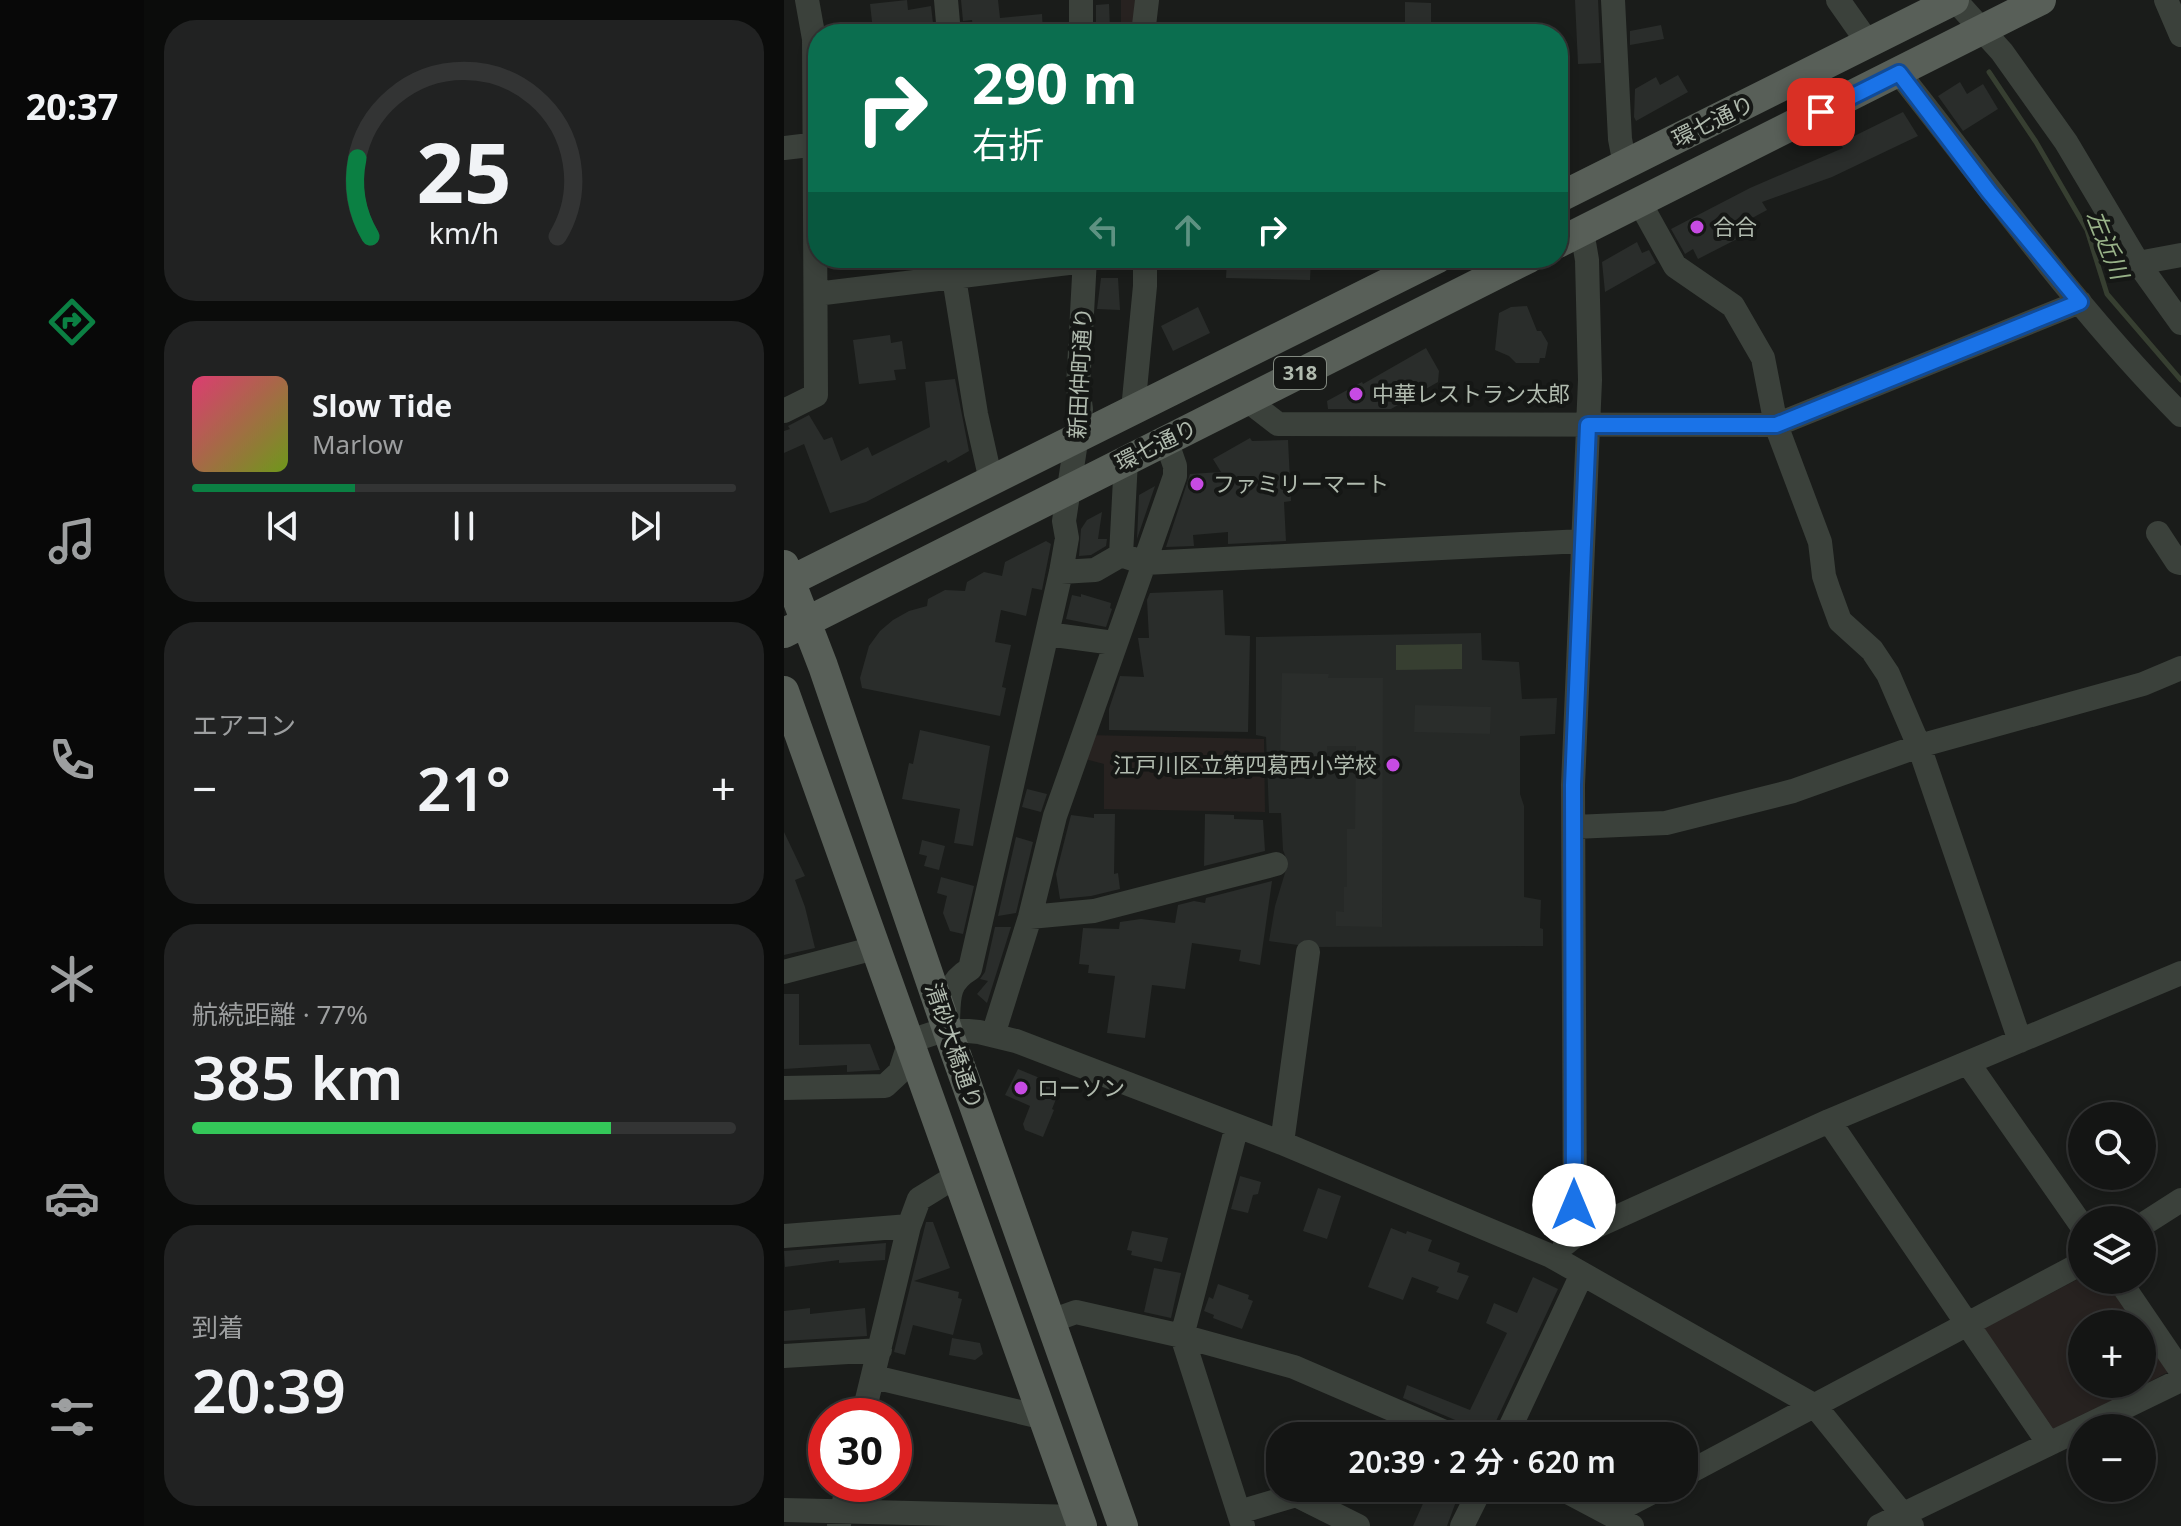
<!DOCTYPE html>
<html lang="ja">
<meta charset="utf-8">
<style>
body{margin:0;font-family:"Noto Sans","Noto Sans JP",sans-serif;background:#212222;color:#f1f3f6;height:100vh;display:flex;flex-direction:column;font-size:30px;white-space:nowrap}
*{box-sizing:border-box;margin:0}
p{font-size:26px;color:#9d9fa0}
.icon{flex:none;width:44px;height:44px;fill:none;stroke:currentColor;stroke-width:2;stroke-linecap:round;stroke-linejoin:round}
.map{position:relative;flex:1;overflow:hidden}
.drawer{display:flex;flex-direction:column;gap:20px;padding:20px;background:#0b0c0b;width:640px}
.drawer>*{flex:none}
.guide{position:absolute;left:24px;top:24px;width:760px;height:244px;border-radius:32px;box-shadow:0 4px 12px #0003,0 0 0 2px #333434;background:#0b6e4f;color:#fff;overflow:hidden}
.fabs{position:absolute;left:1284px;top:1102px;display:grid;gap:16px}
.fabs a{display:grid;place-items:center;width:88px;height:88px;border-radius:50%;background:#141514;box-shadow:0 4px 12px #0003,0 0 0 2px #333434;font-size:40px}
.speed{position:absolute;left:24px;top:1398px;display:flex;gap:16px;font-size:40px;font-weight:700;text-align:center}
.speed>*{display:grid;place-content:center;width:104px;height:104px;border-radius:50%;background:#141514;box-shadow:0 4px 12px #0003,0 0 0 2px #333434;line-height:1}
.speed .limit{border:12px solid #d22;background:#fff;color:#111}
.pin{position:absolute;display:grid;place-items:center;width:68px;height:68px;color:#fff;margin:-34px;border-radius:16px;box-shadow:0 4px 12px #0006}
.me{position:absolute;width:88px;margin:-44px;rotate:0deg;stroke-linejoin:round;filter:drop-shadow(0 0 6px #0008)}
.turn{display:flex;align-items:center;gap:28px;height:168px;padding:0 32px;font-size:36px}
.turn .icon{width:104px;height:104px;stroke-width:2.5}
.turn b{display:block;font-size:56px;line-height:68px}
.lanes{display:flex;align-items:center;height:76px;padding:0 32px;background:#0003;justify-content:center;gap:40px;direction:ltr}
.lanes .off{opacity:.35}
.big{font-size:60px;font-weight:600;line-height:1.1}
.drawer .card{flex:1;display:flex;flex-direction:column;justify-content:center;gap:12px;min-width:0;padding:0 28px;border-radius:32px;background:#212222}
.drawer .dial{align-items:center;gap:0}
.dial svg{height:208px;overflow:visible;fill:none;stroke:#333434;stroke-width:7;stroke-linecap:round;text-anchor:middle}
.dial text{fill:#f1f3f6;stroke:none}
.song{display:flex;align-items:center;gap:24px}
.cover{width:96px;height:96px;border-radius:12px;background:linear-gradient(135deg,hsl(340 70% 55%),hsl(80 70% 35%))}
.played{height:8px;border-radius:4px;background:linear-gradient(90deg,#0b8043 30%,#333434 30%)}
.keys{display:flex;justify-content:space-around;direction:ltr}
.heat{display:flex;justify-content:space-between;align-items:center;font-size:44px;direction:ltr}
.charge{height:12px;border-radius:6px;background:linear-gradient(90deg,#34c759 77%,#333434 0)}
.trip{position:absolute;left:482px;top:1422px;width:432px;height:80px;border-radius:32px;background:#141514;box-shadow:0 4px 12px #0003,0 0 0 2px #333434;font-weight:600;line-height:80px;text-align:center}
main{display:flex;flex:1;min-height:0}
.dock{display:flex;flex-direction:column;width:144px;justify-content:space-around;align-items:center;background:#080808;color:#9d9fa0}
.dock .icon{width:56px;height:56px}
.dock .current{color:#0b8043}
.dock b{font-size:36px;color:#f1f3f6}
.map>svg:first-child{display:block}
.built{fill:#262927}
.green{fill:#272220}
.water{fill:#373f31}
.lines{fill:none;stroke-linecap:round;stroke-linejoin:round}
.stream{stroke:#373f31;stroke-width:5}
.building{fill:#2a2d2b}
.minor{stroke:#3b413b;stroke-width:24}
.major{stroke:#585f58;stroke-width:30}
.route-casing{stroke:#114b97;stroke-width:20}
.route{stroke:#1a73e8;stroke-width:14}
.poi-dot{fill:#c74be3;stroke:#151715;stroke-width:3}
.labels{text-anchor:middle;stroke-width:8;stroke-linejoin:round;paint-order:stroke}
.shield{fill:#151715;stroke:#828980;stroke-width:2}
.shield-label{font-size:20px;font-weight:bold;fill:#b0baae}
.street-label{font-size:22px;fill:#b0baae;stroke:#151715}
.poi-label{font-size:22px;fill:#b0baae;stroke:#151715;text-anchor:start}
.water-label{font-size:24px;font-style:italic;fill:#98b288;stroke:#151715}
</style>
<main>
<nav class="dock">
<b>20:37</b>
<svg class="icon current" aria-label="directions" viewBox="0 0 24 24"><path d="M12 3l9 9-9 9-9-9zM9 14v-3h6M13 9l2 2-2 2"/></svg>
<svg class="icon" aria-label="music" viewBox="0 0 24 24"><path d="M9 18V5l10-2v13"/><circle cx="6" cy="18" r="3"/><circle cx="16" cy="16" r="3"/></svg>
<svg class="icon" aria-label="phone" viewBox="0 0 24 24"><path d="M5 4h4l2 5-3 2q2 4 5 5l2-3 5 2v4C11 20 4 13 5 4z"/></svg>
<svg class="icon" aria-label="climate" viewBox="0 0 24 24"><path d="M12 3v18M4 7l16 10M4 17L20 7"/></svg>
<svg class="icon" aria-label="car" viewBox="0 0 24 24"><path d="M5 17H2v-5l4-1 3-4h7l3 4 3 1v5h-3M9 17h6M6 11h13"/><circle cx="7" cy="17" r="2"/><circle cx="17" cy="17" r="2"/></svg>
<svg class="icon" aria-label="filters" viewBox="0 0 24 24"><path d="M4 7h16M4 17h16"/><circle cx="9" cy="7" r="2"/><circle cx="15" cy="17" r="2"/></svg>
</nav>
<section class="drawer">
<div class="card dial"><svg viewBox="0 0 100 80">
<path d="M14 69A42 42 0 1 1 86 69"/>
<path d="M14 69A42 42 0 0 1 9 39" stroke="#0b8043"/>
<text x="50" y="56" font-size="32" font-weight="700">25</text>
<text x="50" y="72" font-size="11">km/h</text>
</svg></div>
<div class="card">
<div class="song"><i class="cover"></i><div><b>Slow Tide</b><p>Marlow</p></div></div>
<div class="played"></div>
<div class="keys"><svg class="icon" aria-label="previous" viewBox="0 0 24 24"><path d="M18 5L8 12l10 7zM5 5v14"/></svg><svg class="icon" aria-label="pause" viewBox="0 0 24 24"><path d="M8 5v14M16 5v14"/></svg><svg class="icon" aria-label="next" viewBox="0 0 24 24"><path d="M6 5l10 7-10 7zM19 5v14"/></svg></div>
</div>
<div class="card"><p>エアコン</p>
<div class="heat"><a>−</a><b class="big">21°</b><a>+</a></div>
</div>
<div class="card"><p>航続距離 · 77%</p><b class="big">385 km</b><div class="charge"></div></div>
<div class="card"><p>到着</p><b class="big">20:39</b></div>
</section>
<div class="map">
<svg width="1397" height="1526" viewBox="0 0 1397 1526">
<rect width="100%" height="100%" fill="#1a1c1a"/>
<path class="built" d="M697,633L698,660L735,662L738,699L773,698L771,734L736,736V794L740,806V897L757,900L756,928L759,929V946L529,947L485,941L491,906L504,863L499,850L497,813H485L482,737L472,735V637Z"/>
<path class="green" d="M337,0H351L349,34H337Z
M303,735L480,739L481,812L320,809V764L297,758Z
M1298,1277V1280H1324L1354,1324H1298V1384H1358V1330L1386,1371L1268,1433L1198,1329Z"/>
<path class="water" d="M678,644V669L612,670V645Z"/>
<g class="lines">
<path class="stream" d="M1205,72L1252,142L1303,230L1323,294L1397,380"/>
</g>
<path class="building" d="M123,0L124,10L147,6L149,23L89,30L86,4Z
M177,0H214L216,18L258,14L259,32L190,34L188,20L179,21Z
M791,0H814L817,63L794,64Z
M621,2L647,3V34H621Z
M325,4L326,30H312V5Z
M877,25L880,39L846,45V31Z
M894,75L904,92L852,121L850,117L851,89L872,77L876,85Z
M1176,82L1183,94L1199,84L1214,109L1179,131L1154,96Z
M1119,112L1134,136L1048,177L978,202L983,210L948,229L953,239L914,259L909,249L901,254L887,229L966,188L1059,148L1056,143Z
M853,242L858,253L865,250L872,263L821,292L818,262Z
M527,258L526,280L442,278L443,259Z
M317,278H334L336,310L313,309Z
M743,306L753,331H757L764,343L761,358H756L755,363H732L725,356L711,350L715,313L727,307Z
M414,307L426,333L389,351L377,326Z
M106,335L107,343L118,341L122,369L110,370L112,380L75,384L69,340Z
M642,348L655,371L654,382L607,409H544L543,401L578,382L579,384Z
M171,379L185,451L164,463L162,460L82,502L46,513L20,444L0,453V431L6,429L4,426L25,415L40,440L48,437L57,461L84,447L88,456L146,427L141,382Z
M466,438L468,441L504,440L507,501L500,502L502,541L444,544V532L409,535L410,546L382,547L406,474L437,472L429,459Z
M371,486L353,539L355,495Z
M318,512L314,539H323L322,546L307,555L295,556L297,529L303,520Z
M262,541L267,544L258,590L248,588L242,616L217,610L211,642L227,645L218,687L222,688L216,716L78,688L76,678L85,646L96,631L109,620L125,611L143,606L144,599L161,590L181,591L183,582L200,572L218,576L221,562Z
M439,590L441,635L466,636L464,732L325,730V709L336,676L360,677L354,638H365L363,600L366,593Z
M297,594L327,603L326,608L328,609L322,627L282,619L288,595L297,597Z
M498,673L545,674L544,678H599L598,927L552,926V911L560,912V887H563V829H571L572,746H543V764L496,763Z
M631,705L707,707L706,734L630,732Z
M136,730L206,746L189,846L170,843L176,809L118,799L125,763L129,764Z
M243,789L263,794L257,812L238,807Z
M310,814H331L330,874L334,873L336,889L307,896L276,899L272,874L287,815L310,818Z
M421,814L450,815V819L479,820L481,851L420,866Z
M0,832L21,876L11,880L21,907L31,948L0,955Z
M232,837L249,842L232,913L214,916Z
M138,840L161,846L155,870L140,866L143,856L135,854Z
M157,877L190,886L179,934L166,931L159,913L163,896L153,893Z
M488,881L476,965L455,961L457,950L408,943L401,989L368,985L361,1038L323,1033L331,976L304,973L305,965L295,964L299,928L335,929L336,922L357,919L391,923L394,905L410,901L421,903L422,898Z
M211,927H227L203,1003L193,994L204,981L196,979L201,972Z
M0,994H15V1045L86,1044L96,1070L63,1072V1065L0,1069Z
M234,1069L275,1086L276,1089L268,1109L270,1110L259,1137L241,1130L239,1124L246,1106L221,1095Z
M456,1176L477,1182L474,1194L469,1195L464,1213L447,1209Z
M534,1188L557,1196L543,1239L519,1231Z
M142,1222H149L166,1268L130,1281L175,1292L174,1298L178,1299L169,1335L129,1325L121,1355L110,1352L111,1348Z
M607,1228L622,1234L623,1231L648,1240L644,1251L676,1263L673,1272L685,1276L674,1300L652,1292L655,1287L628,1277L619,1300L584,1287Z
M348,1231L384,1238L378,1262L347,1255L348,1251L343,1250Z
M102,1243L101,1260L55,1263V1260L1,1267L0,1251Z
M370,1268L397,1273L387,1318L360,1312Z
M749,1277L774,1289L705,1436H688L690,1431L676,1422L619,1398L623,1385L686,1410L723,1333L702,1323L710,1303L733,1313Z
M434,1284L465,1295L464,1299L469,1301L458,1329L429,1318L430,1315L420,1311L425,1297L429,1299Z
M26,1308V1314L81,1308L83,1336L0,1341V1311Z
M168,1338L196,1343L199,1354L191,1360L165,1355Z
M646,1488H677L663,1526H629Z"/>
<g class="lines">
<path class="minor" d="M162,0L165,34
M297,0V34
M829,0L836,139L841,165
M1054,0L1085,44
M1171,0L1218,52L1282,142L1354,263L1397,323
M1382,0L1397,35
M359,34L363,0
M1115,73C1207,189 1293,310 1397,415
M0,148L34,144
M856,203L891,266L949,306L979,358L992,425L1036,542L1040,576L1045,591L1056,621L1088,650L1104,674L1135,746L1236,1041
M1354,263L1397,255
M170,278L192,414L207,481
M32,294L301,261
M463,400L494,424L992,425L1296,302
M349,410L361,286V258
M0,411L32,395L30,39L23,0
M1374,533L1393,562L1397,563
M337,555L342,460
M277,572L311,570L337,555L361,563L798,541
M263,634L330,643
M790,827L882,823L1009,791L1135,746L1359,684L1397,668
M246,917L310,911L492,864
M0,972L91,948
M164,1022C165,997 163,983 186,969L277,572L283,538L280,521L297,409L294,387L301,258
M209,1035L246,917L271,816L391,476V466L382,440
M1184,1063L1298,1226
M0,1088L101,1086L116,1072L126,1041L163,1029L195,1032L232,1041L498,1143L767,1256L1031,1406L1128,1526
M1045,1121L1265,1444
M453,1126L398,1336L459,1526
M498,1143L524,952
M1358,1225L1397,1200
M0,1236L125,1226
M791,1236L789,785L806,380L803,260L798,231
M781,1244L791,1236L1045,1121L1397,973
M1335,1280L1397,1371
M267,1321L292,1312L398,1336L510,1367L670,1436
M0,1356L96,1350
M90,1377L261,1418
M79,1416L125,1226L135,1199L174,1175
M1298,1428L1397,1380
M722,1436L798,1274
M900,1475L1298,1263
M776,1488L848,1526
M0,1510L295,1517
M455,1512L512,1495L574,1526
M826,1514L876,1488
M55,1524L64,1484
M678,1526L697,1488
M1095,1526L1298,1428"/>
<path class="major" d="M774,198L1170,0
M774,243L1257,0
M0,565L39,666L163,1029L339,1526
M0,584L654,258
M0,633L745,258
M0,691L298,1526"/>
</g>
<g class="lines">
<defs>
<path id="route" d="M790,1205L789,785L804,425H992L1296,302L1205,192L1115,73L1037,112"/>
</defs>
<use href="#route" class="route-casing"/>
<use href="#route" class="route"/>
</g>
<g class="poi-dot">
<circle cx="913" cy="227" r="8"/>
<circle cx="572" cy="394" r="8"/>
<circle cx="413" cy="484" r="8"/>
<circle cx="609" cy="765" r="8"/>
<circle cx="237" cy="1088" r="8"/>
</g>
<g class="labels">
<rect class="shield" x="490" y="357" width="52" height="32" rx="6"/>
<g class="shield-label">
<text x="516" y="380">318</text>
</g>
<g class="street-label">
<text transform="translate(929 121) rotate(-26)" y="8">環七通り</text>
<text transform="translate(296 373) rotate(-87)" y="8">新田仲町通り</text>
<text transform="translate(372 445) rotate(-26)" y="8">環七通り</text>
<text transform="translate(170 1046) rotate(71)" y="8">清砂大橋通り</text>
</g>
<g class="poi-label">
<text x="929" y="235">合合</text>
<text x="588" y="402">中華レストラン太郎</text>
<text x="429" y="492">ファミリーマート</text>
<text x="593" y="773" text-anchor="end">江戸川区立第四葛西小学校</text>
<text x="253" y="1096">ローソン</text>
</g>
<g class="water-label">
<text transform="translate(1323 245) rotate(68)" y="8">左近川</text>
</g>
</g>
</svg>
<div class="fabs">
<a><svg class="icon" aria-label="search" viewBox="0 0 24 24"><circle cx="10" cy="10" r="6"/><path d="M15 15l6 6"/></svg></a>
<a><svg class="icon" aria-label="layers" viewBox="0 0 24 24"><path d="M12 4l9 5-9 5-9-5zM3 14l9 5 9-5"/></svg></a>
<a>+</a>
<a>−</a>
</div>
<div class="speed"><div class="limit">30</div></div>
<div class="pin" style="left:1037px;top:112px;background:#d93025"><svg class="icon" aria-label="arrive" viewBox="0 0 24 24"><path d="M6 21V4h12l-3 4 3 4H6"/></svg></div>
<svg class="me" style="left:790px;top:1205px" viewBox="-20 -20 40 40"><circle r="19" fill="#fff"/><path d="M0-13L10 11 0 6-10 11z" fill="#1a73e8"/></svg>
<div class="trip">20:39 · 2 分 · 620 m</div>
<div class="guide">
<div class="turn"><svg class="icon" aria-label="right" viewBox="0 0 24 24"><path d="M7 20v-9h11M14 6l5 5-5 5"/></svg><div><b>290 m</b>右折</div></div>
<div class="lanes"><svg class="icon off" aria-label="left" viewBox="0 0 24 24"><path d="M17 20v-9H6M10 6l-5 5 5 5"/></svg><svg class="icon off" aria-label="ahead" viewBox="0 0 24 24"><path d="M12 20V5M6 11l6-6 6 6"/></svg><svg class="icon" aria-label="right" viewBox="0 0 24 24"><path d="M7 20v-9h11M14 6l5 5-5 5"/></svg></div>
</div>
</div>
</main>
